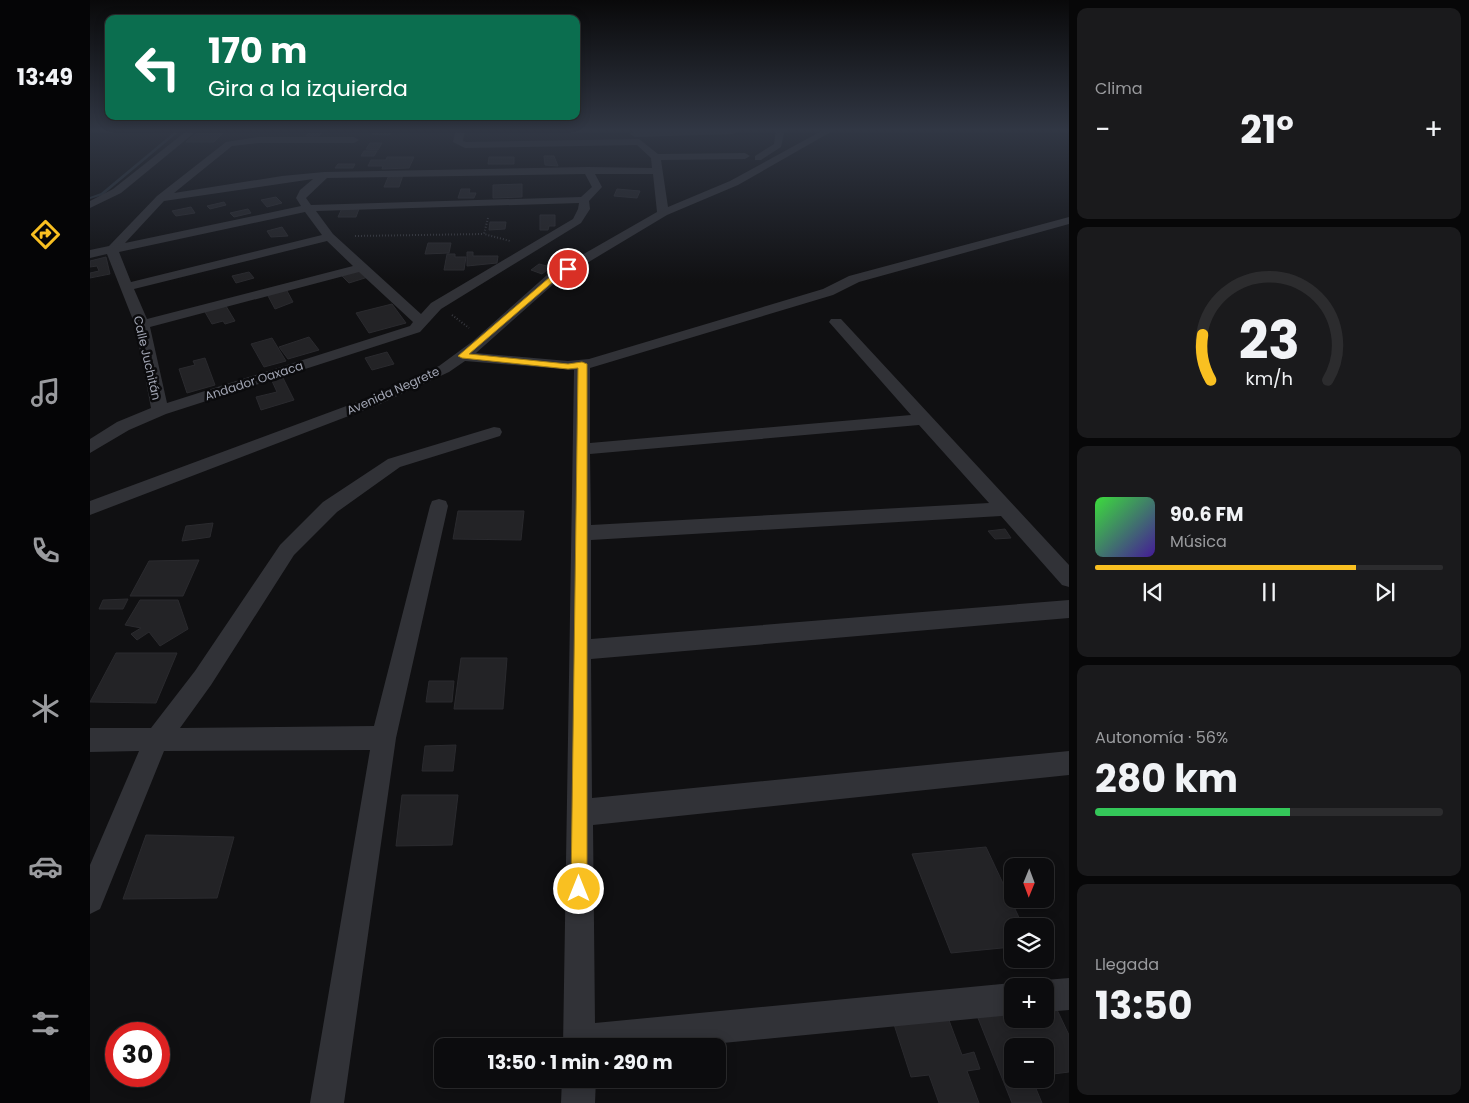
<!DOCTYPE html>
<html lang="es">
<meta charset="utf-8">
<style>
body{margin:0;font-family:Poppins,sans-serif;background:#1a1a1c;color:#f1f3f6;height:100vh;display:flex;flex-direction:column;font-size:19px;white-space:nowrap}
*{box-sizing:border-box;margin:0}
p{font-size:16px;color:#9a9b9e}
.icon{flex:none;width:28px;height:28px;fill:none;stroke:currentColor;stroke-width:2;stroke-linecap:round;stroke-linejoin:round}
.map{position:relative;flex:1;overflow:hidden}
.panel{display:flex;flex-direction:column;gap:8px;padding:8px;background:#070708;width:400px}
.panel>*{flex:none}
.hud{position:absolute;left:15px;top:15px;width:475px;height:105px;border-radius:10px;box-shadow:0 2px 12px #0003,0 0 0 1px #2c2c2e;background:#0b6e4f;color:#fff;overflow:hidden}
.needle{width:32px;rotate:181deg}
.tools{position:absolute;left:914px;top:858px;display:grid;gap:10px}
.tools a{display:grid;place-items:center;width:50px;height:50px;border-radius:10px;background:#0c0c0e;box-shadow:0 2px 12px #0003,0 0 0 1px #2c2c2e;font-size:25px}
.speed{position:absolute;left:15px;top:1022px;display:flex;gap:10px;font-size:25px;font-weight:700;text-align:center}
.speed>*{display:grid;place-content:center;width:65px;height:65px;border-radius:50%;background:#0c0c0e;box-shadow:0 2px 12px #0003,0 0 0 1px #2c2c2e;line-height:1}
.speed .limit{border:8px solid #d22;background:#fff;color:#111}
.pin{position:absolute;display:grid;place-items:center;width:42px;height:42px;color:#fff;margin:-21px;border:2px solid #fff;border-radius:50%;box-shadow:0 1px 5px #0007}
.me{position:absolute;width:55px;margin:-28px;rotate:0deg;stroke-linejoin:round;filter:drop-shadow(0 0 4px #0008)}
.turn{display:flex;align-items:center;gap:18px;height:105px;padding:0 20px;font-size:22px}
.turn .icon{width:65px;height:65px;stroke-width:2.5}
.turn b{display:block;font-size:35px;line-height:42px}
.big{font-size:38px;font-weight:700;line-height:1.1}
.panel .card{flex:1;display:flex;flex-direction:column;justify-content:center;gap:8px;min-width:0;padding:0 18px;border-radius:10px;background:#1a1a1c}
.panel .dial{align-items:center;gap:0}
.dial svg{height:130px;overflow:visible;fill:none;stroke:#2c2c2e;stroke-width:7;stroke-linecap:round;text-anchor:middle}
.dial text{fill:#f1f3f6;stroke:none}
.song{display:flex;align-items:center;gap:15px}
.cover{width:60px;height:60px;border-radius:8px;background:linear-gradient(135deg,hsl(120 70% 55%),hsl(260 70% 35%))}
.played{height:5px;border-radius:2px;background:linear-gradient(90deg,#f9c021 75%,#2c2c2e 75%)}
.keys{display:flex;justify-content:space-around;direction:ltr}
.heat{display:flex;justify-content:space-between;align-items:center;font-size:28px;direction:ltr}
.charge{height:8px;border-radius:4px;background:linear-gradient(90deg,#34c759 56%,#2c2c2e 0)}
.trip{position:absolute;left:344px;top:1038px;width:292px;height:50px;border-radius:10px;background:#0c0c0e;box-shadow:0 2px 12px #0003,0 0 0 1px #2c2c2e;font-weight:700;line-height:50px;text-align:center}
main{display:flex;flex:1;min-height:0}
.tab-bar{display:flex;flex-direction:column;width:90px;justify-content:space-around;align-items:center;background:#050506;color:#9a9b9e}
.tab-bar .icon{width:35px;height:35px}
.tab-bar .active{color:#f9c021}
.tab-bar b{font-size:22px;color:#f1f3f6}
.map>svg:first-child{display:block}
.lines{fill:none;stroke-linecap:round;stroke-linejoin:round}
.stream{fill:#262e36;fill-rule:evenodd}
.building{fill:#232326;stroke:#2a2a2e}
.path{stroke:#37383e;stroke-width:2;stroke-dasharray:1 2;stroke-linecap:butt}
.street{fill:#313237;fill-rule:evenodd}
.route{fill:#f9c021;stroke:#a27d15}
.labels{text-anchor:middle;stroke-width:5;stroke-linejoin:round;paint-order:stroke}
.far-street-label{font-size:12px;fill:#a1a5b3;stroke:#0b0b0d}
</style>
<main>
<nav class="tab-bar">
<b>13:49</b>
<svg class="icon active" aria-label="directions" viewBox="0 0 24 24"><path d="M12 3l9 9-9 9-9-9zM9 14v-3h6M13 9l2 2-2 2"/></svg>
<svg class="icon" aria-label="music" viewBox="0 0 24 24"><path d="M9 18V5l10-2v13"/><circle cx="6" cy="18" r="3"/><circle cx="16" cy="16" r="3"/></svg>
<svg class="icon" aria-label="phone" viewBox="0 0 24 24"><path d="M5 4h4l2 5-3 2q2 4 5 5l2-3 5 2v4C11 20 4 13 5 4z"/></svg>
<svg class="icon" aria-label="climate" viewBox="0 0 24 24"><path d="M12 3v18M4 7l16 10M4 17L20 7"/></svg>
<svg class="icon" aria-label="car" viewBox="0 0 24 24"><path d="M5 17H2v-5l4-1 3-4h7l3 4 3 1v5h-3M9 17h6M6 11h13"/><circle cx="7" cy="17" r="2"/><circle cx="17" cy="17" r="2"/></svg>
<svg class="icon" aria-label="filters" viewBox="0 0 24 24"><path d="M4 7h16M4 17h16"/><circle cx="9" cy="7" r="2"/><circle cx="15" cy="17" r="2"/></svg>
</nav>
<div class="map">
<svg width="979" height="1103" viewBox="0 0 979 1103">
<rect width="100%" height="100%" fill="#101012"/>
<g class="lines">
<path class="stream" d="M88,129H92L13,195L0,199V197L11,193Z"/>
</g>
<path class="building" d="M38,129H66L62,132H34Z
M222,129H235L229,136H216Z
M286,129H304L299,135L282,134Z
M107,133H133L124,142H96Z
M280,143H292L288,150L276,149Z
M274,151H287L284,156H271Z
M454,156H464L468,166L455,165Z
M297,157H324L319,168L292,169L293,166H278L281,160H296Z
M399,157H424V164H398Z
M248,164H265L263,168H245Z
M299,175H313L309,187H294Z
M432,184V197L403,198V185Z
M371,189H380L379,193H386L384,198H368Z
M527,189L550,191L547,198L524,196Z
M186,197L192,203L177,207L171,200Z
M134,202L136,205L120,209L117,206Z
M253,206H270L266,217H248Z
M101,207L105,213L86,216L82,211Z
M158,209L161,213L144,217L140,213Z
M450,215H465V226H459L458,230H450Z
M400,222H416L415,229L399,230Z
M192,227L198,236L181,237L177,231Z
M338,243H361L359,253L335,254Z
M377,252H383V256H408L407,263L377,266Z
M357,254H365V257H376L374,270H354Z
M16,257L20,274L0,278V273L9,271L7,266L0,267V261Z
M449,264L461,267L452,274L441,270Z
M269,268L278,277L259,283L250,274Z
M159,272L164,278L146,283L142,276Z
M196,289L203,302L185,309L177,294Z
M302,304L316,323L279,333L266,313Z
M136,306L145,321L135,324L133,321L122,324L115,312Z
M219,337L229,350L198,359L189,347Z
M182,338L196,361L174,367L161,344Z
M297,352L304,364L282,370L275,358Z
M115,358L125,385L97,393L89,369L105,365L103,361Z
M193,378L204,400L171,410L166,397L187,392L182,381Z
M368,511H434L431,540L363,539Z
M123,523L120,537L92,541L96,526Z
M915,529L921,538L905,539L898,531Z
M109,560L93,596H40L59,561Z
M38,599L33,609H9L13,600Z
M50,600H88L98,629L70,646L59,632L47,640L41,634L51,628L35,625Z
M26,653H87L66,703L0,702Z
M371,658H417L413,709H364Z
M339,681H364L362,702H336Z
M366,745L363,771H332L335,746Z
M312,795H368L362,845L306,846Z
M56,835L144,837L127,898L33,899Z
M896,847L933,926H922V947L861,953L822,854Z
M955,997H961L979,1035V1072L955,1075V1046H922V1079H942L952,1103H922L882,1003L922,1000V1019H955Z
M854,1007L872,1055L884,1052L890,1069L877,1071L889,1103H849L839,1075L821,1077L800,1012Z"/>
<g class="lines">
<path class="path" d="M398,218L394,234L420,241
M265,236L394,234
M362,315L379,328"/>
<path class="street" d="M99,129H109L31,193L0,208V201L23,189Z
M366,129H375L373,141L376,142L549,139L568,154L655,153L660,156L655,159L571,160L578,207L640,181L735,129H746L648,185L577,215L467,281L386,353L478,361L499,359L733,289L759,276L979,217V224L769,282L743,295L500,368V443L821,415L739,322L741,319H751L979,565V587L972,585L911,516L501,540V639L979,600V618L501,659L502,798L979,751V775L503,825L505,1023L922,983L929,986H922V1015L602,1046H473L484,370L375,361L359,372L290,404L0,515V501L278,398L349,366L383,341L457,275L567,212L563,174H505L512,187L499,201L500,209L491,223L351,309L330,332L76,414L39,430L0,453V439L27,422L61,408L45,325L17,254L0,258V250L19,246L67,196L136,142L168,137H264L269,140L264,143H168L142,146L84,193L192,176L234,172L498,167L562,168L561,158L547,145L375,148L363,142ZM495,174L502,187L491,197L221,205L216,198L237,178ZM223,179L210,190L206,198L211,206L35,243L74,201ZM489,203L488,209L483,219L341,303L331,314L243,234L226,211ZM215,212L232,235L41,282L29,252ZM237,241L263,266L57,319L44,289ZM269,272L323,322L320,326L77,403L60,327ZM829,425L899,503L501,525L500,454Z
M618,129H646L648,131L643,134L545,137L540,134L545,131Z
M686,129H695L691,147L671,160H665V156L684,144Z
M404,427L410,428L412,432L410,436L310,467L247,512L204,555L121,685L90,728L284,726L340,506L342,501L349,499L356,501L358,506L306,738L254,1103H220L280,750L74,751L10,909L0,914V865L49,751L0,752V728H61L105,671L190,545L233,502L298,459Z
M979,978V1010L955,1012V986L944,985L955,980Z
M472,1079H506L505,1103H471Z"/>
</g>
<linearGradient id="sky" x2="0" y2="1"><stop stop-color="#09090a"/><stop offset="0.46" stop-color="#313744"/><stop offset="1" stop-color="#313744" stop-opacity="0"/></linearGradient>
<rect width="979" height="283" fill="url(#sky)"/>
<path class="route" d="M476,267L482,269L465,280L379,354L478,364L492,362L497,364V889L495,894L489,897L483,894L481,889L488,368L478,369L372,358L368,356L460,277Z"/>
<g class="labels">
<g class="far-street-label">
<text transform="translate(57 358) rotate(77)" y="4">Calle Juchitán</text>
<text transform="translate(164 381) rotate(-18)" y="4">Andador Oaxaca</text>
<text transform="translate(303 391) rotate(-24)" y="4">Avenida Negrete</text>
</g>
</g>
</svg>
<div class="tools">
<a><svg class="needle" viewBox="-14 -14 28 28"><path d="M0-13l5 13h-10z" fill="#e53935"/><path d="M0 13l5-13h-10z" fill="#9a9b9e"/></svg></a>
<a><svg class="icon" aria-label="layers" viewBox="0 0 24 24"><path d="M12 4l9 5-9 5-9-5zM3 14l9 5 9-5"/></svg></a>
<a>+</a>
<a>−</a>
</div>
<div class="speed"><div class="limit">30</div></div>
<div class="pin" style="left:478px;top:269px;background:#d93025"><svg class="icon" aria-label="arrive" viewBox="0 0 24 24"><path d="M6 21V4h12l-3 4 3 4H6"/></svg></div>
<svg class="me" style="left:489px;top:889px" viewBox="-20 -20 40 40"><circle r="17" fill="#f9c021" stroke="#fff" stroke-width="3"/><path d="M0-11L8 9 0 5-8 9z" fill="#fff"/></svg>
<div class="trip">13:50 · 1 min · 290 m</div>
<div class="hud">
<div class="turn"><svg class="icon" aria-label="left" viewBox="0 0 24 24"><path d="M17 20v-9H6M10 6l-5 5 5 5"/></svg><div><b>170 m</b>Gira a la izquierda</div></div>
</div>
</div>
<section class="panel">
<div class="card"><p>Clima</p>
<div class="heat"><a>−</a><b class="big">21°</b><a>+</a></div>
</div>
<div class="card dial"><svg viewBox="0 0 100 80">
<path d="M14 69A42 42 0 1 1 86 69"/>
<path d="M14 69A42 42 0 0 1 9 41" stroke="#f9c021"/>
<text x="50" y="56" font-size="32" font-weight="700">23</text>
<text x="50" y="72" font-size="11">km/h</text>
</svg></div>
<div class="card">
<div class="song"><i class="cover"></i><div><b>90.6 FM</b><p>Música</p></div></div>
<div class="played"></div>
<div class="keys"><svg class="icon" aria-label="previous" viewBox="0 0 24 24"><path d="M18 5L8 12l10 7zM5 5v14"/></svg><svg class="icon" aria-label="pause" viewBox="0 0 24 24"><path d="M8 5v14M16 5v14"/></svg><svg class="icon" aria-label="next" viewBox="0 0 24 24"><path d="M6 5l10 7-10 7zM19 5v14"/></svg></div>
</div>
<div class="card"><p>Autonomía · 56%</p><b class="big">280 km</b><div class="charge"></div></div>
<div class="card"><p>Llegada</p><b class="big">13:50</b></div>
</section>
</main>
